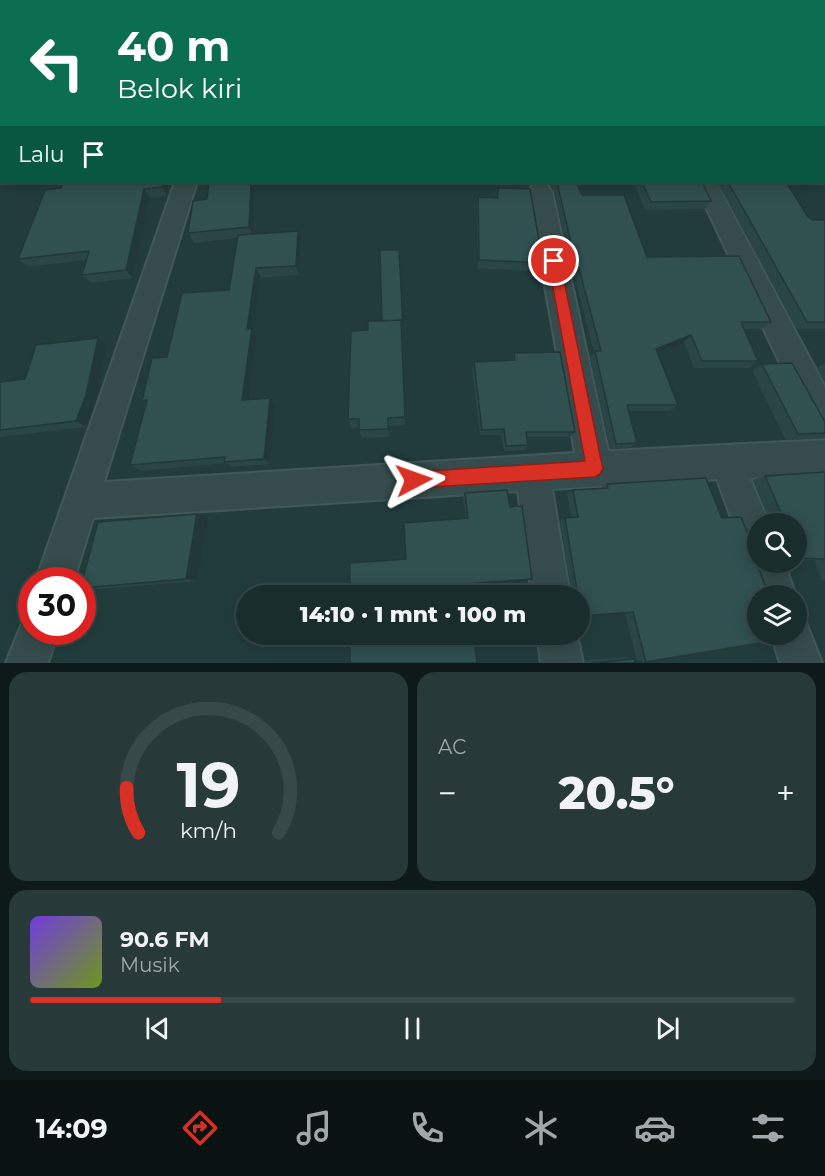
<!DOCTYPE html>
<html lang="id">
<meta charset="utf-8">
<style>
body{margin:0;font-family:Montserrat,sans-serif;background:#273939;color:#f1f3f6;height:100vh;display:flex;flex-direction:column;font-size:22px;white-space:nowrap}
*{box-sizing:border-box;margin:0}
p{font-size:20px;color:#9fa8aa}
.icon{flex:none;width:33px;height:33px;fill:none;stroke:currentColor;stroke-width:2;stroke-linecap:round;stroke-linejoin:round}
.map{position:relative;height:663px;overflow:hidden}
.sheet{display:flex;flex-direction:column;gap:9px;padding:9px;background:#0e1919;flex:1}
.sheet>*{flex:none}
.banner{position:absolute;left:0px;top:0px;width:825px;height:183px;box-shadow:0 3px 15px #0003,0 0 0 2px #384949;background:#0b6e4f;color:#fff;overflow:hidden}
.controls{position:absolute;left:747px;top:513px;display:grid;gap:12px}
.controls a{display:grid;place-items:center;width:60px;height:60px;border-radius:50%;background:#1a2d2d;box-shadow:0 3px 15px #0003,0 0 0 2px #384949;font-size:30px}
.speed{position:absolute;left:18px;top:567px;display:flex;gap:12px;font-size:30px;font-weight:700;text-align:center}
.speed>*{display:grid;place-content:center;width:78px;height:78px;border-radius:50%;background:#1a2d2d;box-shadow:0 3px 15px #0003,0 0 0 2px #384949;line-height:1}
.speed .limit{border:9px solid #d22;background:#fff;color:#111}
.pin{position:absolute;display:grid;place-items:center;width:51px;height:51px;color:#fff;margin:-26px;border:3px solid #fff;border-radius:50%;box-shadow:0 2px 6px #0007}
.me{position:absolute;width:66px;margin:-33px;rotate:86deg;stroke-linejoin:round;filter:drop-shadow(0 0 4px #0008)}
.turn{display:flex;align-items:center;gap:21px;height:126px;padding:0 18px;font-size:27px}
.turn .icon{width:78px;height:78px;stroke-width:2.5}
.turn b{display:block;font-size:42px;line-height:51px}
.then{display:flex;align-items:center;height:57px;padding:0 18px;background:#0003;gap:12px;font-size:22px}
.big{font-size:45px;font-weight:800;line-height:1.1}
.sheet .card{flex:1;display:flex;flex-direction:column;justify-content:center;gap:9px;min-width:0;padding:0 21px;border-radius:18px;background:#273939}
.sheet .dial{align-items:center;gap:0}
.dial svg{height:156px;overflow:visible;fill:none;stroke:#384949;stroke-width:7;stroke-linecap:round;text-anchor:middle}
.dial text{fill:#f1f3f6;stroke:none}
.song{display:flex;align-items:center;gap:18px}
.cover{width:72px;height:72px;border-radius:9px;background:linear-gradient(135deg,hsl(260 70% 55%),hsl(80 70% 35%))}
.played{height:6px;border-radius:3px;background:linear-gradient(90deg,#d93025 25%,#384949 25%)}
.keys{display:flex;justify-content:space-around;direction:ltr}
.heat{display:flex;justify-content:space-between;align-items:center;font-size:33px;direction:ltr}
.sheet .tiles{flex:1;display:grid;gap:9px;grid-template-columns:1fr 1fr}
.card:last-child{grid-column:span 2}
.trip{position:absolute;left:236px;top:585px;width:354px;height:60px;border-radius:30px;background:#1a2d2d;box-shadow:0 3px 15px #0003,0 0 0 2px #384949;font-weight:800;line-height:60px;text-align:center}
.menu{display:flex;height:96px;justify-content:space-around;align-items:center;background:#0a1212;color:#9fa8aa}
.menu .icon{width:42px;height:42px}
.menu .current{color:#d93025}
.menu b{font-size:27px;color:#f1f3f6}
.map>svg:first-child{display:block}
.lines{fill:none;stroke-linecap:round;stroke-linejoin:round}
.stream{fill:#163939;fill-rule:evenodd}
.street-casing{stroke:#425758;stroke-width:4}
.street{fill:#364c4c;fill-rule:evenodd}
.wall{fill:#2a4545}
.shaded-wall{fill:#223838}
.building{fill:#315050;stroke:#223838;stroke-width:1.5}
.route{fill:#d93025;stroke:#8d1f18;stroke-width:1.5}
</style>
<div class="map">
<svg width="825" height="663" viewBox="0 0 825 663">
<rect width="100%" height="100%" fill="#223c3c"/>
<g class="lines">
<path class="stream" d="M82,0H87L86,2H80Z
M0,60H2V64L0,65Z"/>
<defs>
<path id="street" d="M175,182H197L104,482L575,453L528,192L532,186L540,184L548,186L552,192L608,451L825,440V474L750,478L769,524H758V562H784L796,596H758L746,562L748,557L745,556L717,479L552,489L570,596H532L518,491L93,518L74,580H36Z
M694,182H716L825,387V431L814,427L785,374Z
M32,615V632H58L48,663H6L24,618Z
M796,616L805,620L822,663H780L771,634H796Z
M537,634H577L583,663H541Z"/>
</defs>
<use href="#street" class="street-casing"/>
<use href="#street" class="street"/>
</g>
<path class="wall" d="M64,182H169L167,196L150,197L133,278L91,283L82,275L86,260L28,267L18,259L61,188Z
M209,182H255L253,234L301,242L299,275L261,278L253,331L257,337L249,400L275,405L270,464L231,467L226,463L141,471L130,465L146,404L142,401L167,357L229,290L238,238L194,243L188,233L207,199Z
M541,182H576L582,195L647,257L771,322L761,329H744L758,361L749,368H694L684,342L657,353L678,405L670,411H628L637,443L630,448L610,449L590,358L594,353L574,273H572L554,192L550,185Z
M634,182H702L711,201L705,209L645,210Z
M717,182H786L808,217L813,220H825V329H797Z
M498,188L543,263L540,271L478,269L477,207L478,197L496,198Z
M399,250L403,329H401L405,425L389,426L390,437L361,438L359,427L351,428L348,419L368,330L382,321Z
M98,338L107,345L96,401L87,427L0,437V382L25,379Z
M514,353L575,432L570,437H527L528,445L525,450L504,451L501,435H480L472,369L474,362L512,360Z
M825,363V383L817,368Z
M762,364L825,422V438L786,440L752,371Z
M825,472V580H822L814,560H796V524H771L753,480L765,476Z
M607,484L722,518L756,561L766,593L646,662L637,660L625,613L579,596H572L560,521L565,518H572L567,494L573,490L601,488Z
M465,493L510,507L532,579L468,585L406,559L466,518L463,497Z
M197,514L208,518L198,581L99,589L82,588Z
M626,657L634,659L635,663H584L585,660Z"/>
<path class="shaded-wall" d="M163,182H169L167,196L162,187Z
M251,182H255L253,236L249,227Z
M144,189L150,197L133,278L126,270Z
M298,231L301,242L299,275L296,266Z
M256,268L261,278L253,331L257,337L248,407L242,400L247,329Z
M691,335L684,342L649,356L656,349Z
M98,338L107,345L96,401L87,427L76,421Z
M270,398L275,405L270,464L264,459Z
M197,514L208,518L198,581L186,579Z"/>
<path class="building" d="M172,0H397V2H171Z
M64,182H163L162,187L144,189L126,270L82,275L89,251L18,259L45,190L61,188Z
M209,182H251L249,227L188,233L193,201L207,199Z
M557,182H576L582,195H624L647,257L739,256L771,322H741L758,361H702L691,335L656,349L678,405H627L637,443L616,444L595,351H601L578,265H576Z
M642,182H702L711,201L651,202Z
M728,182H786L808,217L813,220H825V322H807Z
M498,188L530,189L543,263L479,260L478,197L498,198Z
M298,231L296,266L256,268L247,329L252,328L242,400L270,398L264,459L224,462L225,457L130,465L147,400L142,401L152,358L167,357L182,293L229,290L238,235Z
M380,250H399L403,325H401V320L382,321Z
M401,320L405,417L388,418V429L359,430V419H348L351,331L368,330V321Z
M98,338L86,395L76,421L0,430V382L25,379L36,345Z
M560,352L575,432H526L528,445L506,446L504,429L482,430L474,362L515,360L514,353Z
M792,363L825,422V433L798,434L762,364Z
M825,472V559L796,558V524H773L782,523L784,520L765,476Z
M706,478L722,518L741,517L757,557L756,561L768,593H766L767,596H758V634H784V639L646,662L633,612L579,616V596H578L565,518L578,517L573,490L608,488L607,484Z
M507,490L510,507L522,506L532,579L468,584L469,596H350V563L406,559L404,523L468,518L465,493Z
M197,514L186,579L82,588V582L98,522Z
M350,634H474L477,663H350Z
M634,659L635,663H591Z"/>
<path class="route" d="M554,256L560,261L603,469L600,474L595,477L414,488L408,486L405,480L408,474L414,472L585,461L548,261Z"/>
</svg>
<div class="controls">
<a><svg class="icon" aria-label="search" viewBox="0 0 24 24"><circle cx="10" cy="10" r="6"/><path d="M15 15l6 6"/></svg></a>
<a><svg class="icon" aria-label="layers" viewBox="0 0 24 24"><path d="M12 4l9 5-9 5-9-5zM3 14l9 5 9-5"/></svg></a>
</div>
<div class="speed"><div class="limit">30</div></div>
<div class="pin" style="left:554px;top:261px;background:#d93025"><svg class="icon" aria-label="arrive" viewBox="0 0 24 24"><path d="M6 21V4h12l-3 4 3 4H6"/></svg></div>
<svg class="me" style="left:414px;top:480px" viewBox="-20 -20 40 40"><path d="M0-17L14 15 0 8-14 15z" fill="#d93025" stroke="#fff" stroke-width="4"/></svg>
<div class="trip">14:10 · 1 mnt · 100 m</div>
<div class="banner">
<div class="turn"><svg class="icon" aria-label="left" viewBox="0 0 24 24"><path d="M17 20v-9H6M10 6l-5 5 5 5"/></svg><div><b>40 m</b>Belok kiri</div></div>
<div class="then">Lalu<svg class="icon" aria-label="arrive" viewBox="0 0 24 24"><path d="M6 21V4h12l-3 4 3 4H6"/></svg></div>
</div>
</div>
<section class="sheet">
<div class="tiles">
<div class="card dial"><svg viewBox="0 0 100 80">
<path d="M14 69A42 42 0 1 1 86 69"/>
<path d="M14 69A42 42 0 0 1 8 46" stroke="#d93025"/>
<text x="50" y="56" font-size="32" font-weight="700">19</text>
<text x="50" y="72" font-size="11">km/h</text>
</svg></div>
<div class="card"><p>AC</p>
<div class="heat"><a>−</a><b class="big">20.5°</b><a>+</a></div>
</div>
<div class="card">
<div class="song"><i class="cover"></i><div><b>90.6 FM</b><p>Musik</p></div></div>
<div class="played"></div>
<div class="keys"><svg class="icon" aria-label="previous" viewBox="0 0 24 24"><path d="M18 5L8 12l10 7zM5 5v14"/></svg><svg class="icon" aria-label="pause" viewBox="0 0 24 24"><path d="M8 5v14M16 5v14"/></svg><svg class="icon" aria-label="next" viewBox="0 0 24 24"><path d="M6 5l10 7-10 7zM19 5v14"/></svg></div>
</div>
</div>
</section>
<nav class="menu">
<b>14:09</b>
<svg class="icon current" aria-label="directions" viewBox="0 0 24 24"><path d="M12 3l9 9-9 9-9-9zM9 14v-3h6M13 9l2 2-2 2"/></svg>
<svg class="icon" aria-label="music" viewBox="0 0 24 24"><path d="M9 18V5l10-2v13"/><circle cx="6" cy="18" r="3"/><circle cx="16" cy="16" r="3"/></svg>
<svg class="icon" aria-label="phone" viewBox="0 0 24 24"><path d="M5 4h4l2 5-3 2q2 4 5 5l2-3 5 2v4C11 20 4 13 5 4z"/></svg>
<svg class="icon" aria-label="climate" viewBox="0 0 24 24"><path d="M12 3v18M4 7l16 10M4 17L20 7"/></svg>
<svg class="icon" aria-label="car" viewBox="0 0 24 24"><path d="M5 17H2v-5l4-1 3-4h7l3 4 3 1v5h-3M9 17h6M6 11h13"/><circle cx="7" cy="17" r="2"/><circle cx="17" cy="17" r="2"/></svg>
<svg class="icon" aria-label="filters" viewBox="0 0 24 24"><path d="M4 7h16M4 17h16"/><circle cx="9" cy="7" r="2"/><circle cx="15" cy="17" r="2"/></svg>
</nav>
